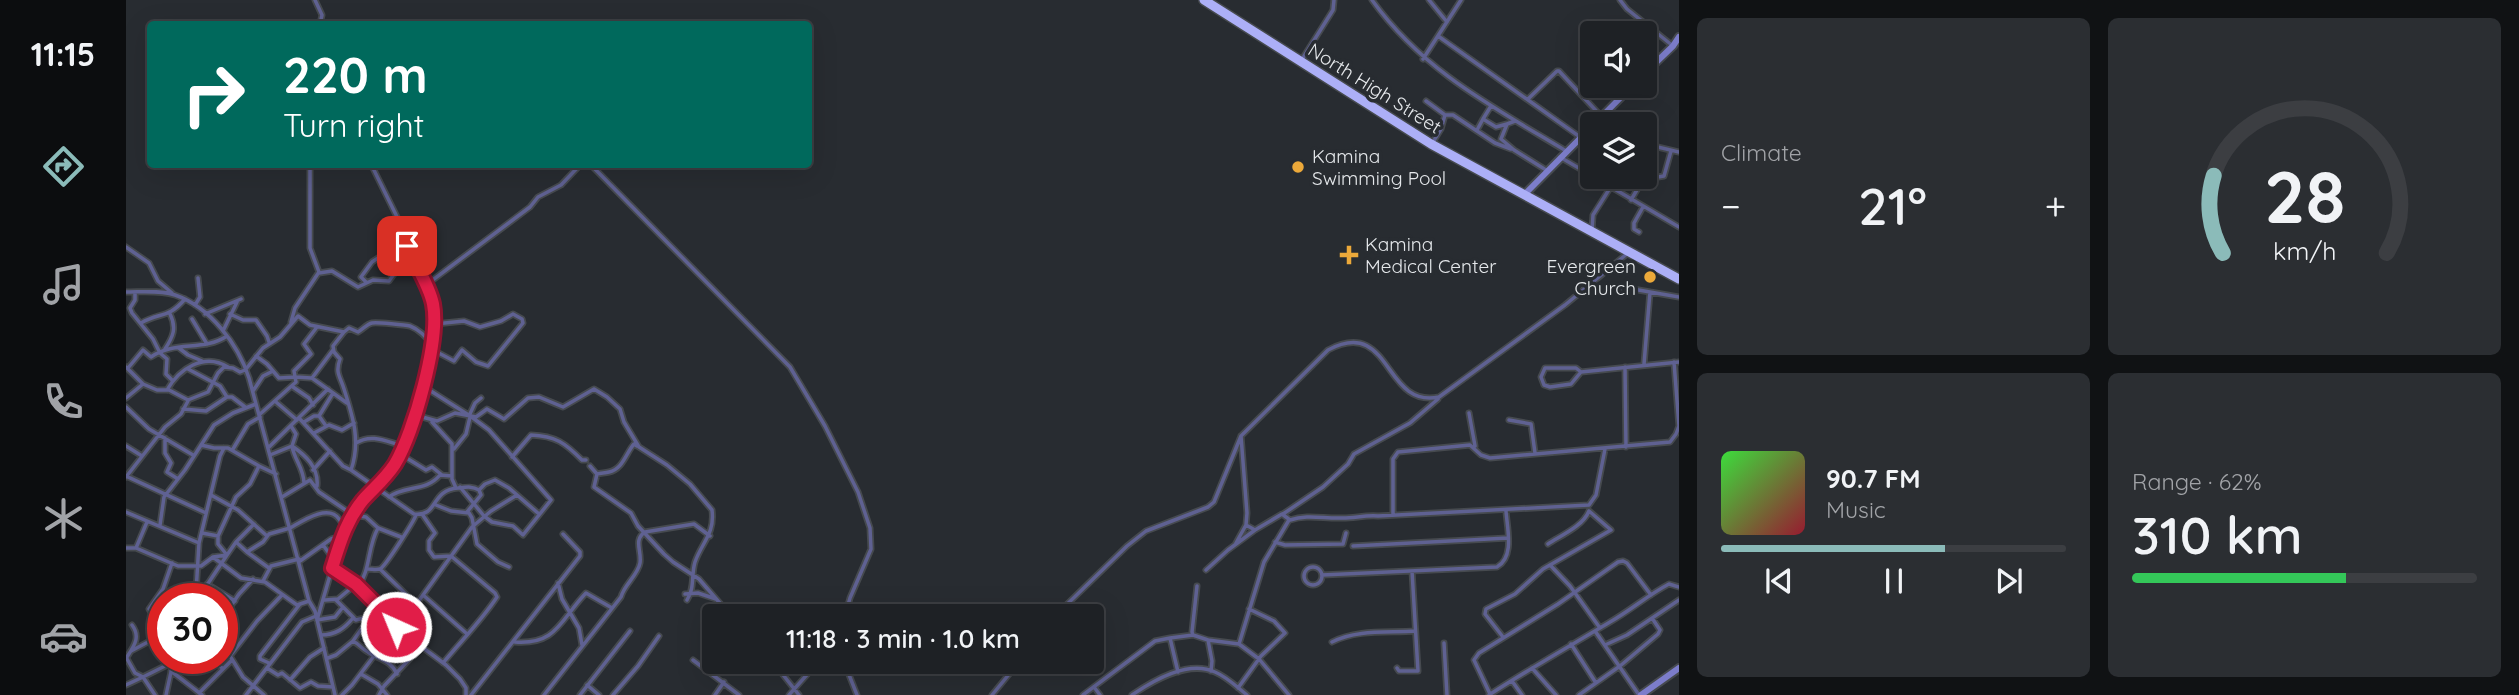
<!DOCTYPE html>
<meta charset="utf-8">
<style>
body{margin:0;font-family:Quicksand,sans-serif;background:#2b2e32;color:#f1f3f6;height:100vh;display:flex;flex-direction:column;font-size:26px;white-space:nowrap}
*{box-sizing:border-box;margin:0}
p{font-size:23px;color:#a1a3a7}
.icon{flex:none;width:38px;height:38px;fill:none;stroke:currentColor;stroke-width:2;stroke-linecap:round;stroke-linejoin:round}
.map{position:relative;flex:1;overflow:hidden}
.side{display:flex;flex-direction:column;gap:18px;padding:18px;background:#101214;width:840px}
.side>*{flex:none}
.top-card{position:absolute;left:21px;top:21px;width:665px;height:147px;border-radius:7px;box-shadow:0 7px 28px #0002,0 0 0 2px #3c3e42;background:#00695c;color:#fff;overflow:hidden}
.controls{position:absolute;left:1454px;top:21px;display:grid;gap:14px}
.controls a{display:grid;place-items:center;width:77px;height:77px;border-radius:7px;background:#1e2125;box-shadow:0 7px 28px #0002,0 0 0 2px #3c3e42;font-size:35px}
.speed{position:absolute;left:21px;top:583px;display:flex;gap:14px;font-size:35px;font-weight:700;text-align:center}
.speed>*{display:grid;place-content:center;width:91px;height:91px;border-radius:50%;background:#1e2125;box-shadow:0 7px 28px #0002,0 0 0 2px #3c3e42;line-height:1}
.speed .limit{border:10px solid #d22;background:#fff;color:#111}
.pin{position:absolute;display:grid;place-items:center;width:60px;height:60px;color:#fff;margin:-30px;border-radius:14px;box-shadow:0 4px 10px #0006}
.me{position:absolute;width:77px;margin:-38px;rotate:316deg;stroke-linejoin:round;filter:drop-shadow(0 0 5px #0008)}
.turn{display:flex;align-items:center;gap:24px;height:147px;padding:0 21px;font-size:32px}
.turn .icon{width:91px;height:91px;stroke-width:2.5}
.turn b{display:block;font-size:49px;line-height:60px}
.big{font-size:52px;font-weight:600;line-height:1.1}
.side .tile{flex:1;display:flex;flex-direction:column;justify-content:center;gap:10px;min-width:0;padding:0 24px;border-radius:10px;background:#2b2e32}
.side .dial{align-items:center;gap:0}
.dial svg{height:182px;overflow:visible;fill:none;stroke:#3c3e42;stroke-width:7;stroke-linecap:round;text-anchor:middle}
.dial text{fill:#f1f3f6;stroke:none}
.song{display:flex;align-items:center;gap:21px}
.cover{width:84px;height:84px;border-radius:10px;background:linear-gradient(135deg,hsl(120 70% 55%),hsl(350 70% 35%))}
.played{height:7px;border-radius:4px;background:linear-gradient(90deg,#8bbbb9 65%,#3c3e42 65%)}
.keys{display:flex;justify-content:space-around;direction:ltr}
.heat{display:flex;justify-content:space-between;align-items:center;font-size:38px;direction:ltr}
.charge{height:10px;border-radius:5px;background:linear-gradient(90deg,#34c759 62%,#3c3e42 0)}
.side .tiles{flex:1;display:grid;gap:18px;grid-template-columns:repeat(2,1fr)}
.trip{position:absolute;left:576px;top:604px;width:402px;height:70px;border-radius:7px;background:#1e2125;box-shadow:0 7px 28px #0002,0 0 0 2px #3c3e42;font-weight:600;line-height:70px;text-align:center}
main{display:flex;flex:1;min-height:0}
.dock{display:flex;flex-direction:column;width:126px;justify-content:space-around;align-items:center;background:#0c0d0f;color:#a1a3a7}
.dock .icon{width:49px;height:49px}
.dock .active{color:#8bbbb9}
.dock b{font-size:32px;color:#f1f3f6}
.map>svg:first-child{display:block}
.lines{fill:none;stroke-linecap:round;stroke-linejoin:round}
.street-casing{stroke:#464a4f;stroke-width:7}
.secondary-casing{stroke:#464a4f;stroke-width:10}
.highway-casing{stroke:#464a4f;stroke-width:12}
.street{stroke:#5f6192;stroke-width:3.5}
.secondary{stroke:#7c7dcb;stroke-width:6}
.highway{stroke:#acaff7;stroke-width:9}
.route-casing{stroke:#92132f;stroke-width:18}
.route{stroke:#e11d48;stroke-width:12}
.poi-dot{fill:#eca93a;stroke:#282c31;stroke-width:2.5}
.labels{text-anchor:middle;stroke-width:7;stroke-linejoin:round;paint-order:stroke}
.street-label{font-size:19px;fill:#e5e8eb;stroke:#282c31}
.poi-label{font-size:19px;fill:#e5e8eb;stroke:#282c31;text-anchor:start}
</style>
<main>
<nav class="dock">
<b>11:15</b>
<svg class="icon active" aria-label="directions" viewBox="0 0 24 24"><path d="M12 3l9 9-9 9-9-9zM9 14v-3h6M13 9l2 2-2 2"/></svg>
<svg class="icon" aria-label="music" viewBox="0 0 24 24"><path d="M9 18V5l10-2v13"/><circle cx="6" cy="18" r="3"/><circle cx="16" cy="16" r="3"/></svg>
<svg class="icon" aria-label="phone" viewBox="0 0 24 24"><path d="M5 4h4l2 5-3 2q2 4 5 5l2-3 5 2v4C11 20 4 13 5 4z"/></svg>
<svg class="icon" aria-label="climate" viewBox="0 0 24 24"><path d="M12 3v18M4 7l16 10M4 17L20 7"/></svg>
<svg class="icon" aria-label="car" viewBox="0 0 24 24"><path d="M5 17H2v-5l4-1 3-4h7l3 4 3 1v5h-3M9 17h6M6 11h13"/><circle cx="7" cy="17" r="2"/><circle cx="17" cy="17" r="2"/></svg>
</nav>
<div class="map">
<svg width="1553" height="695" viewBox="0 0 1553 695">
<rect width="100%" height="100%" fill="#282c31"/>
<g class="lines">
<defs>
<path id="street" d="M189,0L196,15L194,24
M1246,0C1297,71 1367,107 1440,151
M1303,0L1321,22
M1494,0L1501,9L1547,46
M1312,36L1454,137
M1297,59L1335,0
M1175,61L1207,10L1208,0
M1402,99L1431,71H1433L1475,116L1487,124
M1300,101L1319,115L1315,129L1307,142
M1319,115H1327L1369,143L1385,149
M1357,119L1365,106
M1389,121L1381,124L1375,139L1388,150L1420,170
M1351,130L1357,119L1370,127L1381,124
M1519,144L1553,152
M1434,157L1553,227
M464,164L664,367L699,426L732,492L744,528L745,549L724,598L719,616
M1505,200L1512,188L1526,178L1538,176L1545,151
M1466,230L1467,215L1484,188
M1513,232L1508,229V223L1517,207
M0,247L23,263L32,281L46,293
M193,273L206,271L232,287L247,280L263,281L274,266L287,261
M240,282L235,277L246,262L279,240
M300,285L404,207L412,197L435,185L455,164
M1477,289L1501,288L1524,292L1518,364
M0,292C16,292 34,290 49,295C84,307 112,344 123,378L183,601L189,611L209,695
M9,292V300L4,308L6,313L27,339L34,353L41,359L40,374L46,380
M1524,292L1553,297
M69,305L74,297L72,278
M79,314L115,299
M104,314L117,320H130L141,336L143,342
M66,319L81,344
M165,322L169,308L193,272L184,248V164
M15,323C34,312 42,319 59,299
M97,331L111,302
M218,332L207,346L208,352L214,359C209,373 214,376 218,389C227,417 235,441 225,470L288,514C313,517 304,490 332,488C341,487 346,486 353,490L359,484L369,480L383,488L413,514
M53,348L62,355L76,361
M39,349C47,337 51,328 44,314
M305,349L328,361L336,350L350,362L362,366L397,323L396,319L387,314L375,321L354,327L338,321L309,324
M207,350L186,378L221,403
M130,356L141,364L153,378L170,377
M0,367L17,384L31,390H43L62,400L82,392L92,373L98,367L107,368L114,372L119,370
M1499,367L1500,447
M2,368L17,350L25,357C49,340 77,352 101,336
M62,369L94,386L101,397
M120,369L137,348L154,337L172,316L184,325L218,332L223,328L232,332C237,329 241,324 246,323C251,322 280,325 284,326C292,329 301,337 305,344
M1455,372L1445,384L1424,387L1418,385L1415,377L1419,368H1450L1455,372L1553,362
M170,377L185,378
M297,386L341,414
M167,387L183,398L187,405
M41,390C53,369 78,352 102,367
M127,391L137,376L147,371
M0,398L17,384
M150,402L171,420
M0,407L23,429L67,455
M57,409L80,411L101,397H106L119,407
M1343,413L1349,446
M133,415L170,382L168,371L185,354L178,344L191,327
M289,415L311,421L329,413L350,417L361,409L378,419L402,398L413,397L437,407L468,389L481,397L494,409L498,422L513,447L541,465L564,484L586,510C589,534 576,542 569,562C565,575 569,588 561,600
M193,416L207,393
M343,416L349,403L355,398
M173,418L217,466L225,470
M347,418L363,430L425,500L397,535L387,526L366,522L358,516
M1383,420L1405,424L1409,453
M178,422L188,416H193L200,426
M306,422L326,444V479L330,488
M165,426L170,434L166,446C179,455 193,467 191,486
M188,433L203,425L216,430L228,423
M39,438V453L45,463L41,472L52,479
M230,443C246,433 261,442 277,446
M75,445L88,448H102L133,466
M0,446L16,456
M142,448L202,389
M107,449L122,424L134,417
M328,449L340,434L344,417
M274,454L300,470L306,467L316,475
M144,455L166,446C168,459 178,469 178,483
M386,457L405,435C430,436 439,443 456,460H460
M464,466L471,474L468,487L505,513L512,526L538,554L547,562L573,579L605,616
M187,470L204,451
M471,474C475,473 479,473 483,472C497,469 500,453 508,444L511,446
M0,476L80,513
M0,477L39,427L55,414L62,401
M334,487L358,516
M85,495L112,510L141,536
M156,497L184,480L193,492L227,515L240,517L252,528L275,537
M263,497C279,485 300,492 314,475L326,476
M310,505L325,511L343,513L346,518L351,544L372,562L383,567
M0,512L73,543
M341,512L355,495L353,490
M296,514L309,533L303,541V550L308,557L325,556L369,593L371,597C356,620 335,641 317,663
M1157,514L1197,487L1222,464L1228,454L1284,423L1312,399
M1267,515V459L1272,452L1344,445L1355,455L1364,458L1544,442L1550,434L1553,426L1548,362
M34,525L38,497L59,470L88,425L107,413L130,404
M1120,525L1129,530L1156,514L1164,520C1182,514 1198,519 1217,518C1229,518 1239,515 1252,516L1463,505L1470,495L1479,449
M164,528C175,522 202,503 213,519C216,522 216,526 219,529
M76,533L92,536
M110,542L128,524
M1149,542L1159,545L1217,544L1220,533
M1110,543L1120,525L1121,513L1115,436
M1422,544C1436,535 1457,526 1463,511
M197,545L208,560
M1227,546L1382,538
M0,548H10L52,566H75L87,557L101,555L110,542L121,552L137,542L143,534L164,528
M10,548L21,522
M121,552L143,568
M87,557L115,578L139,582L171,605L183,601
M174,561L205,539L215,536
M1424,565L1444,586L1474,628
M1178 576a9 9 0 1 1 18 0a9 9 0 1 1-18 0Z
M206,568L224,579L284,638L320,665L334,679L340,688V695
M242,569C246,569 250,570 254,569C259,567 288,521 290,515
M254,569L290,604
M1080,570L1102,550L1129,530
M1196,575L1371,567C1389,557 1381,528 1380,511
M137,581L145,566L173,559
M432,583L436,599L453,628L456,645
M81,584L109,601
M1071,586L1066,632L1067,635L1082,640L1086,661L1085,671
M232,587C245,569 241,548 252,528
M70,592L81,585L101,555L92,544V536L110,497L124,484L133,466L150,474
M559,594L572,593L590,599
M297,595L340,633
M67,598L70,592L73,543L94,456L98,448
M199,600L212,599L230,584
M210,600L228,618
M929,616L1001,546L1020,531L1082,507L1088,502L1115,436L1202,350C1266,316 1257,409 1313,397L1439,305L1502,253
M96,619L113,594L127,579
M191,620L217,531L234,505L259,478L274,454L291,410L308,331L306,299L287,261L274,223L245,164
M191,620L209,617L217,607
M1469,631L1513,695
M37,634L23,609L37,589L46,563
M195,635C209,635 218,629 227,618L230,620L242,617
M1377,637L1359,614L1360,609L1389,594L1417,569L1485,530L1463,511
M1044,638L1067,635
M1082,640L1113,644L1133,659L1163,695
M227,641L251,607
M389,642C431,645 434,620 460,593L486,608
M1206,642C1231,629 1262,633 1289,631
M96,643L117,677L138,695
M1318,643L1321,695
M1113,644L1138,562L1163,520
M1445,644L1470,683
M1479,645L1501,635L1553,600
M5,651L37,634
M104,656L131,621L156,595
M0,657L9,673L17,677L47,662
M1,657C8,646 15,637 6,625
M85,658L96,668
M202,658L210,655L227,641C233,644 236,649 242,652C253,660 265,660 271,674
M567,660L613,695
M647,662L673,695
M718,662L731,695
M143,663L134,659V656L174,604
M141,668L152,675L156,673L174,688L185,682L192,686L207,687
M1271,668L1273,671H1292L1286,571
M1406,668L1430,695
M45,671L76,695
M235,674L252,684L261,695
M164,680L184,657L198,648
M1386,681L1396,695
M0,685L17,677L29,695
M461,685L473,695
M968,687L974,695
M1112,688L1135,656L1159,633L1148,621L1123,609
M73,693L105,661
M1364,694L1348,660L1353,653L1432,604L1492,562L1497,561L1501,563L1525,595
M40,695L48,658
M120,695L176,622L190,616
M216,695L226,685L270,627H274L346,527L365,511L391,495
M253,695L258,686L295,647
M345,695L454,556V552L437,534
M418,695L495,597C498,585 512,575 514,563C516,551 507,540 519,532L568,524L584,536
M454,695L504,631
M487,695L512,666L533,636
M589,695L598,682
M663,695L686,669
M866,695L893,662
M957,695L1029,641L1044,638L1052,672
M1006,695C1028,680 1062,660 1089,672C1101,677 1111,687 1121,695
M1363,695C1403,669 1444,646 1484,622C1505,610 1522,595 1543,584L1553,587
M1453,695L1494,666L1532,634L1534,630L1526,618"/>
<path id="secondary" d="M1519,73L1547,46L1553,37
M1398,195L1506,86
M1515,695L1553,668"/>
<path id="highway" d="M1078,0L1305,144L1553,279"/>
</defs>
<use href="#street" class="street-casing"/>
<use href="#secondary" class="secondary-casing"/>
<use href="#highway" class="highway-casing"/>
<use href="#street" class="street"/>
<use href="#secondary" class="secondary"/>
<use href="#highway" class="highway"/>
</g>
<g class="lines">
<defs>
<path id="route" d="M270,627L274,628L230,584L206,568C214,543 220,521 237,500C248,488 260,478 269,464C288,432 314,340 307,304C303,284 289,265 281,246"/>
</defs>
<use href="#route" class="route-casing"/>
<use href="#route" class="route"/>
</g>
<g class="poi-dot">
<circle cx="1172" cy="167" r="7"/>
<path d="M1219.5 244.5h7v7h7v7h-7v7h-7v-7h-7v-7h7z"/>
<circle cx="1524" cy="277" r="7"/>
</g>
<g class="labels">
<g class="street-label">
<text transform="translate(1249 88) rotate(32)" y="7">North High Street</text>
</g>
<g class="poi-label">
<text x="1186" y="163">Kamina<tspan x="1186" dy="22">Swimming Pool</tspan></text>
<text x="1239" y="251">Kamina<tspan x="1239" dy="22">Medical Center</tspan></text>
<text x="1510" y="273" text-anchor="end">Evergreen<tspan x="1510" dy="22">Church</tspan></text>
</g>
</g>
</svg>
<div class="controls">
<a><svg class="icon" aria-label="sound" viewBox="0 0 24 24"><path d="M4 9h4l5-4v14l-5-4H4zM17 9q2 3 0 6"/></svg></a>
<a><svg class="icon" aria-label="layers" viewBox="0 0 24 24"><path d="M12 4l9 5-9 5-9-5zM3 14l9 5 9-5"/></svg></a>
</div>
<div class="speed"><div class="limit">30</div></div>
<div class="pin" style="left:281px;top:246px;background:#d93025"><svg class="icon" aria-label="arrive" viewBox="0 0 24 24"><path d="M6 21V4h12l-3 4 3 4H6"/></svg></div>
<svg class="me" style="left:270px;top:627px" viewBox="-20 -20 40 40"><circle r="17" fill="#e11d48" stroke="#fff" stroke-width="3"/><path d="M0-11L8 9 0 5-8 9z" fill="#fff"/></svg>
<div class="trip">11:18 · 3 min · 1.0 km</div>
<div class="top-card">
<div class="turn"><svg class="icon" aria-label="right" viewBox="0 0 24 24"><path d="M7 20v-9h11M14 6l5 5-5 5"/></svg><div><b>220 m</b>Turn right</div></div>
</div>
</div>
<section class="side">
<div class="tiles">
<div class="tile"><p>Climate</p>
<div class="heat"><a>−</a><b class="big">21°</b><a>+</a></div>
</div>
<div class="tile dial"><svg viewBox="0 0 100 80">
<path d="M14 69A42 42 0 1 1 86 69"/>
<path d="M14 69A42 42 0 0 1 10 35" stroke="#8bbbb9"/>
<text x="50" y="56" font-size="32" font-weight="700">28</text>
<text x="50" y="72" font-size="11">km/h</text>
</svg></div>
<div class="tile">
<div class="song"><i class="cover"></i><div><b>90.7 FM</b><p>Music</p></div></div>
<div class="played"></div>
<div class="keys"><svg class="icon" aria-label="previous" viewBox="0 0 24 24"><path d="M18 5L8 12l10 7zM5 5v14"/></svg><svg class="icon" aria-label="pause" viewBox="0 0 24 24"><path d="M8 5v14M16 5v14"/></svg><svg class="icon" aria-label="next" viewBox="0 0 24 24"><path d="M6 5l10 7-10 7zM19 5v14"/></svg></div>
</div>
<div class="tile"><p>Range · 62%</p><b class="big">310 km</b><div class="charge"></div></div>
</div>
</section>
</main>
